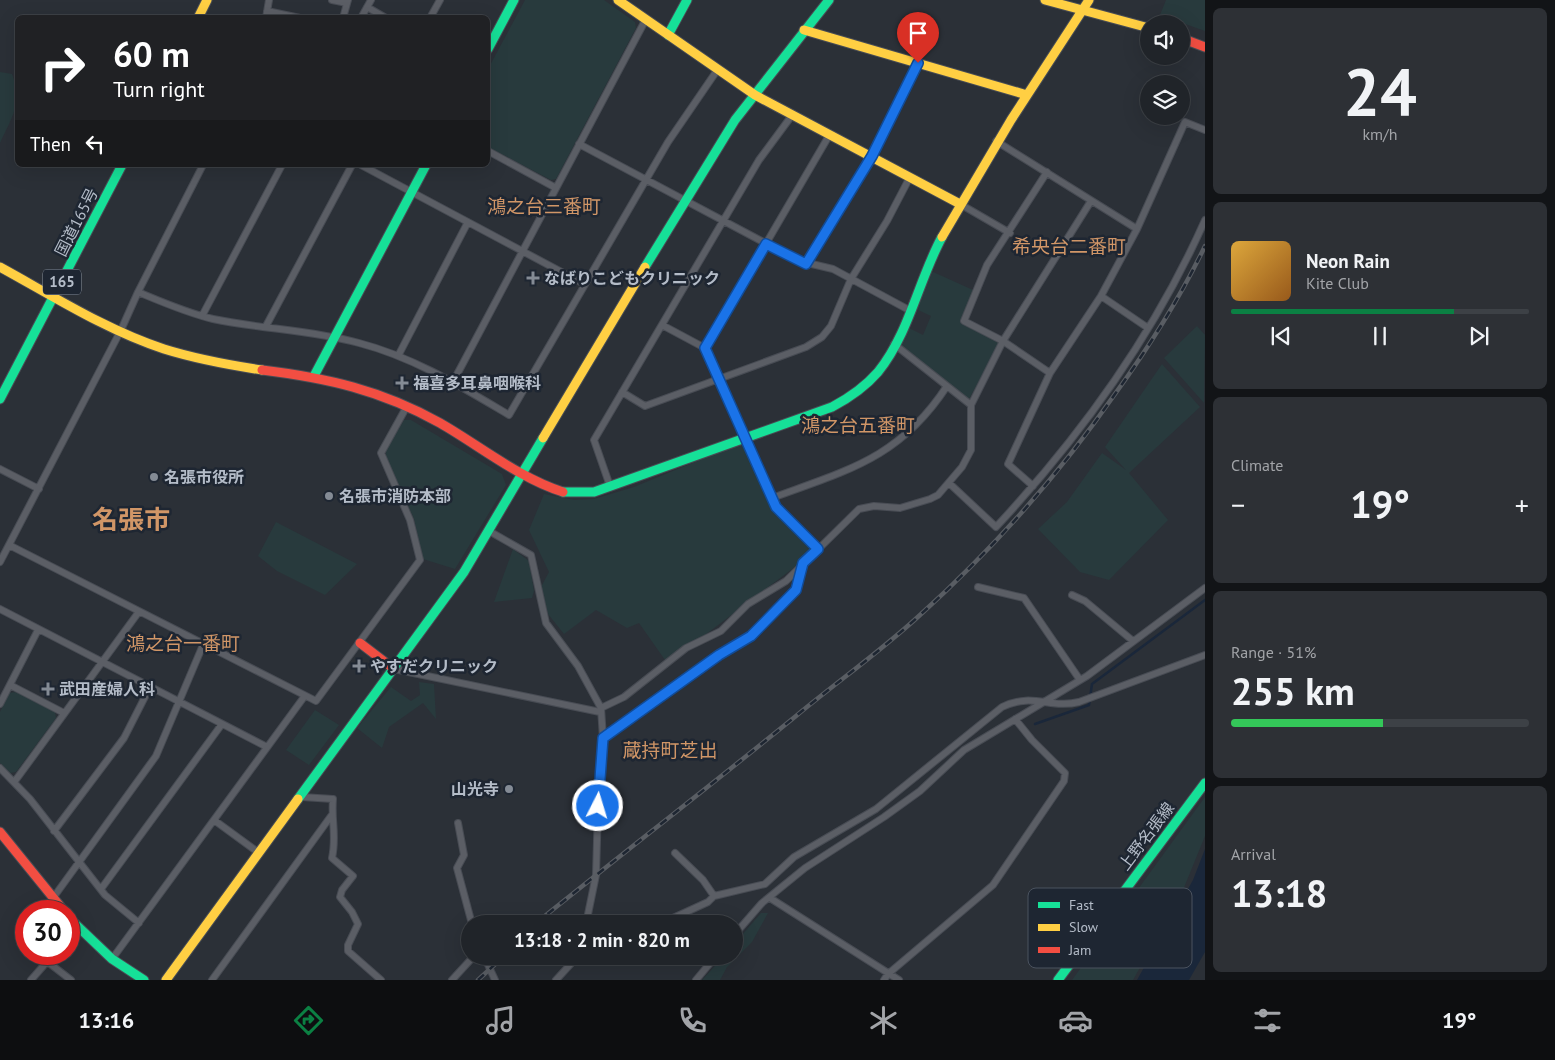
<!DOCTYPE html>
<meta charset="utf-8">
<style>
body{margin:0;font-family:"PT Sans","Noto Sans JP",sans-serif;background:#2d3035;color:#f1f3f6;height:100vh;display:flex;flex-direction:column;font-size:19px;white-space:nowrap}
*{box-sizing:border-box;margin:0}
p{font-size:16px;color:#a2a4a8}
.icon{flex:none;width:28px;height:28px;fill:none;stroke:currentColor;stroke-width:2;stroke-linecap:round;stroke-linejoin:round}
.map{position:relative;flex:1;overflow:hidden}
.details{display:flex;flex-direction:column;gap:8px;padding:8px;background:#121417;width:350px}
.details>*{flex:none}
.banner{position:absolute;left:15px;top:15px;width:475px;height:152px;border-radius:8px;box-shadow:0 5px 20px #0002,0 0 0 1px #3d4146;background:#202124;color:#fff;overflow:hidden}
.buttons{position:absolute;left:1140px;top:15px;display:grid;gap:10px}
.buttons a{display:grid;place-items:center;width:50px;height:50px;border-radius:50%;background:#202429;box-shadow:0 5px 20px #0002,0 0 0 1px #3d4146;font-size:25px}
.speed{position:absolute;left:15px;top:900px;display:flex;gap:10px;font-size:25px;font-weight:700;text-align:center}
.speed>*{display:grid;place-content:center;width:65px;height:65px;border-radius:50%;background:#202429;box-shadow:0 5px 20px #0002,0 0 0 1px #3d4146;line-height:1}
.speed .limit{border:8px solid #d22;background:#fff;color:#111}
.pin{position:absolute;display:grid;place-items:center;width:42px;height:42px;color:#fff;margin:-51px -21px;border-radius:50% 50% 50% 0;rotate:-45deg;box-shadow:0 0 5px #0007}
.pin .icon{rotate:45deg}
.me{position:absolute;width:55px;margin:-28px;rotate:5deg;stroke-linejoin:round;filter:drop-shadow(0 0 4px #0008)}
.turn{display:flex;align-items:center;gap:18px;height:105px;padding:0 15px;font-size:22px}
.turn .icon{width:65px;height:65px;stroke-width:2.5}
.turn b{display:block;font-size:35px;line-height:42px}
.then{display:flex;align-items:center;height:48px;padding:0 15px;background:#0003;gap:10px;font-size:19px}
.big{font-size:38px;font-weight:800;line-height:1.1}
.details .tile{flex:1;display:flex;flex-direction:column;justify-content:center;gap:8px;min-width:0;padding:0 18px;border-radius:8px;background:#2d3035}
.details .dial{align-items:center;gap:0}
.dial b{font-size:65px;line-height:1}
.song{display:flex;align-items:center;gap:15px}
.cover{width:60px;height:60px;border-radius:8px;background:linear-gradient(135deg,hsl(40 70% 55%),hsl(30 70% 35%))}
.played{height:5px;border-radius:2px;background:linear-gradient(90deg,#0b8043 75%,#3d4146 75%)}
.keys{display:flex;justify-content:space-around;direction:ltr}
.heat{display:flex;justify-content:space-between;align-items:center;font-size:28px;direction:ltr}
.charge{height:8px;border-radius:4px;background:linear-gradient(90deg,#34c759 51%,#3d4146 0)}
.trip{position:absolute;left:461px;top:915px;width:282px;height:50px;border-radius:25px;background:#202429;box-shadow:0 5px 20px #0002,0 0 0 1px #3d4146;font-weight:800;line-height:50px;text-align:center}
.menu{display:flex;height:80px;justify-content:space-around;align-items:center;background:#0d0e10;color:#a2a4a8}
.menu .icon{width:35px;height:35px}
.menu .selected{color:#0b8043}
.menu b{font-size:22px;color:#f1f3f6}
main{display:flex;flex:1;min-height:0}
.map>svg:first-child{display:block}
.green{fill:#283a3d}
.water{fill:#1a273a}
.lines{fill:none;stroke-linecap:round;stroke-linejoin:round}
.stream{stroke:#1a273a;stroke-width:2.5}
.street-casing{stroke:#484c54;stroke-width:8}
.fast-casing{stroke:#484c54;stroke-width:11}
.slow-casing{stroke:#484c54;stroke-width:11}
.jam-casing{stroke:#484c54;stroke-width:11}
.street{stroke:#5b5e65;stroke-width:6}
.fast{stroke:#16e098;stroke-width:9}
.slow{stroke:#ffcf43;stroke-width:9}
.jam{stroke:#f24e42;stroke-width:9}
.rail-casing{stroke:#595d63;stroke-width:4.5}
.rail{stroke:#1e2632;stroke-width:2.5;stroke-dasharray:8;stroke-linecap:butt}
.route-casing{stroke:#114b97;stroke-width:12}
.route{stroke:#1a73e8;stroke-width:9}
.poi-dot{fill:#848b95;stroke:#1e2632;stroke-width:2}
.labels{text-anchor:middle;stroke-width:5;stroke-linejoin:round;paint-order:stroke}
.shield{fill:#1e2632;stroke:#878f9b;stroke-width:1}
.shield-label{font-size:15px;font-weight:bold;fill:#b4bcc8}
.street-label{font-size:16px;fill:#b4bcc8;stroke:#1e2632}
.poi-label{font-size:16px;font-weight:bold;fill:#b4bcc8;stroke:#1e2632;text-anchor:start}
.quarter-label{font-size:19px;fill:#d19667;stroke:#1e2632}
.town-label{font-size:26px;font-weight:bold;fill:#d19667;stroke:#1e2632}
.key{fill:#1e2632;stroke:#4b535f;stroke-width:1}
.key-label{font-size:14px;fill:#b4bcc8}
</style>
<main>
<div class="map">
<svg width="1205" height="980" viewBox="0 0 1205 980">
<rect width="100%" height="100%" fill="#2b3037"/>
<path class="green" d="M525,0H604L635,22L636,28L556,179L551,180L488,147V69Z
M1166,0H1205V31L1160,15Z
M0,72L12,74C23,103 12,117 0,143Z
M931,271L973,290L961,321L1000,343L969,399L899,344L907,327L923,335L931,316L916,309Z
M1197,326L1205,335L1204,403L1164,358Z
M1162,364L1200,407L1129,473L1168,520L1109,580L1080,572L1038,529L1067,502L1102,453L1126,470L1105,447Z
M404,420H411L502,474L506,485L455,569L423,559L414,519L386,457V450Z
M741,443L774,509L816,551L705,635L665,660L639,623L627,628L596,610L564,634L548,614L541,587L549,572L529,530L544,494L574,500L594,499L634,487Z
M276,522L357,564L325,595L277,571L258,556Z
M513,549L529,561L534,591L532,598L494,602Z
M419,682L434,684L436,719L423,703L389,727L382,748L357,728L391,687L411,701L420,695Z
M16,692L55,712L56,718L16,772L10,773L0,763V712L9,693Z
M315,710L339,725L309,765L286,750Z
M1205,797V836L1183,890L1133,980H1072Z
M761,913H768L752,942L727,967L720,980H702L724,956H735V943Z"/>
<path class="water" d="M1205,849V952L1189,980H1137L1193,880Z"/>
<g class="lines">
<path class="stream" d="M1035,724L1089,705L1092,684L1205,600"/>
<defs>
<path id="street" d="M332,0L347,3
M367,7L386,18
M267,11L300,18
M266,18L269,0
M343,18L348,0
M361,18L371,0
M430,18L440,0
M996,141L1137,229
M579,144L799,261L833,269L909,310
M488,151L556,188
M361,165L584,284
M1047,172L987,265L964,321L1003,341L1050,373
M960,204L1010,233
M806,263L872,156
M138,292C162,302 187,313 213,319C261,329 311,330 359,343C413,357 460,386 509,415L668,142L718,69
M1101,296L1148,328
M202,316L282,165
M662,325L705,348L776,507L818,549
M266,326L352,165
M894,344L971,405
M705,348L830,134
M398,356L468,222
M453,382L646,19
M622,392L645,406L806,347L822,337L831,326L851,279L887,221L910,177
M0,469L39,489
M949,483L996,527C1080,437 1155,333 1205,220
M610,486L594,440L759,160L793,114
M1033,486L1008,464L1050,373L1101,296L1137,229L1185,122L1205,130
M772,498C848,470 900,458 947,386
M489,531L531,555L546,623L578,666L601,708L603,738L598,806L596,875L586,924
M9,545L316,701L420,560L410,520L381,453L407,406
M0,562L121,330L138,292L203,165
M978,587L1024,598L1080,680
M1072,595L1085,601L1133,641
M0,609L267,747
M394,669L600,712
M10,685L64,713
M0,704L38,630
M601,708L624,697L686,648L721,631L748,604L786,581L859,509L874,506L900,508L930,499L938,495L962,467L971,450V405L1003,341L1091,201
M603,738L719,655L751,636L795,590L803,564
M0,768L30,799L105,895L139,923
M15,781L138,613
M302,797L333,799C331,822 337,835 332,858L353,876L342,890L340,897L352,912L358,924L348,945V951L381,980
M214,820L259,853
M458,823L464,855L457,868L472,924
M54,831L124,738L150,687
M675,853L703,880L714,896
M101,889L222,724
M53,898L156,756L203,645
M770,898L899,980
M660,924L708,902L714,896L765,884L794,857L876,809L1002,707C1033,692 1050,709 1079,702L1205,655
M735,934L762,903L805,868L884,817L920,791L964,750L1087,676L1205,588
M484,956L495,980
M112,959L304,697
M31,980L45,964L49,963L71,980
M212,980L331,816
M452,980L474,956
M556,980L578,956
M696,980L716,956
M884,980L888,974L993,885L1064,781L1065,773L1032,740L1015,719"/>
<path id="fast" d="M668,35L687,0
M488,49L514,0
M645,267L735,120L829,0
M314,376L426,165
M0,399L122,165
M563,492H594L832,407C849,398 865,387 878,372C909,334 919,279 942,237
M298,799L464,572L543,438
M69,918L112,959L144,980
M1058,980L1205,783"/>
<path id="slow" d="M618,0L755,95L960,204
M1045,0L1149,28
M198,18L207,0
M804,30L1027,95
M942,237L1011,120L1089,0
M0,267C53,296 106,330 164,349C196,359 229,365 262,370
M543,438L645,267
M166,980L298,799"/>
<path id="jam" d="M1181,38L1205,47
M872,156L918,63
M262,370C327,378 381,390 440,423C480,446 519,478 563,492
M360,643L394,669
M0,832L64,911"/>
</defs>
<use href="#street" class="street-casing"/>
<use href="#fast" class="fast-casing"/>
<use href="#slow" class="slow-casing"/>
<use href="#jam" class="jam-casing"/>
<use href="#street" class="street"/>
<use href="#fast" class="fast"/>
<use href="#slow" class="slow"/>
<use href="#jam" class="jam"/>
<defs>
<path id="rail" d="M535,924C622,854 710,786 796,716C837,682 881,651 920,615C994,548 1058,476 1115,394C1149,347 1180,298 1205,246
M478,980L504,956"/>
</defs>
<use href="#rail" class="rail-casing"/>
<use href="#rail" class="rail"/>
</g>
<g class="lines">
<defs>
<path id="route" d="M598,806L603,738L719,655L751,636L796,590L803,563L818,549L776,507L705,348L766,244L806,264L872,156L918,63"/>
</defs>
<use href="#route" class="route-casing"/>
<use href="#route" class="route"/>
</g>
<g class="poi-dot">
<path d="M530.5 270.5h5v5h5v5h-5v5h-5v-5h-5v-5h5z"/>
<path d="M399.5 375.5h5v5h5v5h-5v5h-5v-5h-5v-5h5z"/>
<circle cx="154" cy="477" r="5"/>
<circle cx="329" cy="496" r="5"/>
<path d="M356.5 658.5h5v5h5v5h-5v5h-5v-5h-5v-5h5z"/>
<path d="M45.5 681.5h5v5h5v5h-5v5h-5v-5h-5v-5h5z"/>
<circle cx="509" cy="789" r="5"/>
</g>
<g class="labels">
<rect class="shield" x="43" y="269.5" width="38" height="25" rx="4"/>
<g class="shield-label">
<text x="62" y="287">165</text>
</g>
<g class="street-label">
<text transform="translate(76 222) rotate(-63)" y="6">国道165号</text>
<text transform="translate(1146 836) rotate(-53)" y="6">上野名張線</text>
</g>
<g class="poi-label">
<text x="544" y="284">なばりこどもクリニック</text>
<text x="413" y="389">福喜多耳鼻咽喉科</text>
<text x="164" y="483">名張市役所</text>
<text x="339" y="502">名張市消防本部</text>
<text x="370" y="672">やすだクリニック</text>
<text x="59" y="695">武田産婦人科</text>
<text x="499" y="795" text-anchor="end">山光寺</text>
</g>
<g class="quarter-label">
<text x="544" y="213">鴻之台三番町</text>
<text x="1069" y="253">希央台二番町</text>
<text x="858" y="432">鴻之台五番町</text>
<text x="183" y="650">鴻之台一番町</text>
<text x="670" y="757">蔵持町芝出</text>
</g>
<g class="town-label">
<text x="131" y="529">名張市</text>
</g>
</g>
<rect x="1028" y="888" width="164" height="80" rx="8" class="key"/>
<rect x="1038" y="902" width="22" height="6" fill="#16e098"/>
<rect x="1038" y="924" width="22" height="7" fill="#ffcf43"/>
<rect x="1038" y="947" width="22" height="6" fill="#f24e42"/>
<g class="key-label">
<text x="1069" y="910">Fast</text>
<text x="1069" y="932">Slow</text>
<text x="1069" y="955">Jam</text>
</g>
</svg>
<div class="buttons">
<a><svg class="icon" aria-label="sound" viewBox="0 0 24 24"><path d="M4 9h4l5-4v14l-5-4H4zM17 9q2 3 0 6"/></svg></a>
<a><svg class="icon" aria-label="layers" viewBox="0 0 24 24"><path d="M12 4l9 5-9 5-9-5zM3 14l9 5 9-5"/></svg></a>
</div>
<div class="speed"><div class="limit">30</div></div>
<div class="pin" style="left:918px;top:63px;background:#d93025"><svg class="icon" aria-label="arrive" viewBox="0 0 24 24"><path d="M6 21V4h12l-3 4 3 4H6"/></svg></div>
<svg class="me" style="left:598px;top:806px" viewBox="-20 -20 40 40"><circle r="17" fill="#1a73e8" stroke="#fff" stroke-width="3"/><path d="M0-11L8 9 0 5-8 9z" fill="#fff"/></svg>
<div class="trip">13:18 · 2 min · 820 m</div>
<div class="banner">
<div class="turn"><svg class="icon" aria-label="right" viewBox="0 0 24 24"><path d="M7 20v-9h11M14 6l5 5-5 5"/></svg><div><b>60 m</b>Turn right</div></div>
<div class="then">Then<svg class="icon" aria-label="left" viewBox="0 0 24 24"><path d="M17 20v-9H6M10 6l-5 5 5 5"/></svg></div>
</div>
</div>
<section class="details">
<div class="tile dial"><b>24</b><p>km/h</p></div>
<div class="tile">
<div class="song"><i class="cover"></i><div><b>Neon Rain</b><p>Kite Club</p></div></div>
<div class="played"></div>
<div class="keys"><svg class="icon" aria-label="previous" viewBox="0 0 24 24"><path d="M18 5L8 12l10 7zM5 5v14"/></svg><svg class="icon" aria-label="pause" viewBox="0 0 24 24"><path d="M8 5v14M16 5v14"/></svg><svg class="icon" aria-label="next" viewBox="0 0 24 24"><path d="M6 5l10 7-10 7zM19 5v14"/></svg></div>
</div>
<div class="tile"><p>Climate</p>
<div class="heat"><a>−</a><b class="big">19°</b><a>+</a></div>
</div>
<div class="tile"><p>Range · 51%</p><b class="big">255 km</b><div class="charge"></div></div>
<div class="tile"><p>Arrival</p><b class="big">13:18</b></div>
</section>
</main>
<nav class="menu">
<b>13:16</b>
<svg class="icon selected" aria-label="directions" viewBox="0 0 24 24"><path d="M12 3l9 9-9 9-9-9zM9 14v-3h6M13 9l2 2-2 2"/></svg>
<svg class="icon" aria-label="music" viewBox="0 0 24 24"><path d="M9 18V5l10-2v13"/><circle cx="6" cy="18" r="3"/><circle cx="16" cy="16" r="3"/></svg>
<svg class="icon" aria-label="phone" viewBox="0 0 24 24"><path d="M5 4h4l2 5-3 2q2 4 5 5l2-3 5 2v4C11 20 4 13 5 4z"/></svg>
<svg class="icon" aria-label="climate" viewBox="0 0 24 24"><path d="M12 3v18M4 7l16 10M4 17L20 7"/></svg>
<svg class="icon" aria-label="car" viewBox="0 0 24 24"><path d="M5 17H2v-5l4-1 3-4h7l3 4 3 1v5h-3M9 17h6M6 11h13"/><circle cx="7" cy="17" r="2"/><circle cx="17" cy="17" r="2"/></svg>
<svg class="icon" aria-label="filters" viewBox="0 0 24 24"><path d="M4 7h16M4 17h16"/><circle cx="9" cy="7" r="2"/><circle cx="15" cy="17" r="2"/></svg>
<b>19°</b>
</nav>
